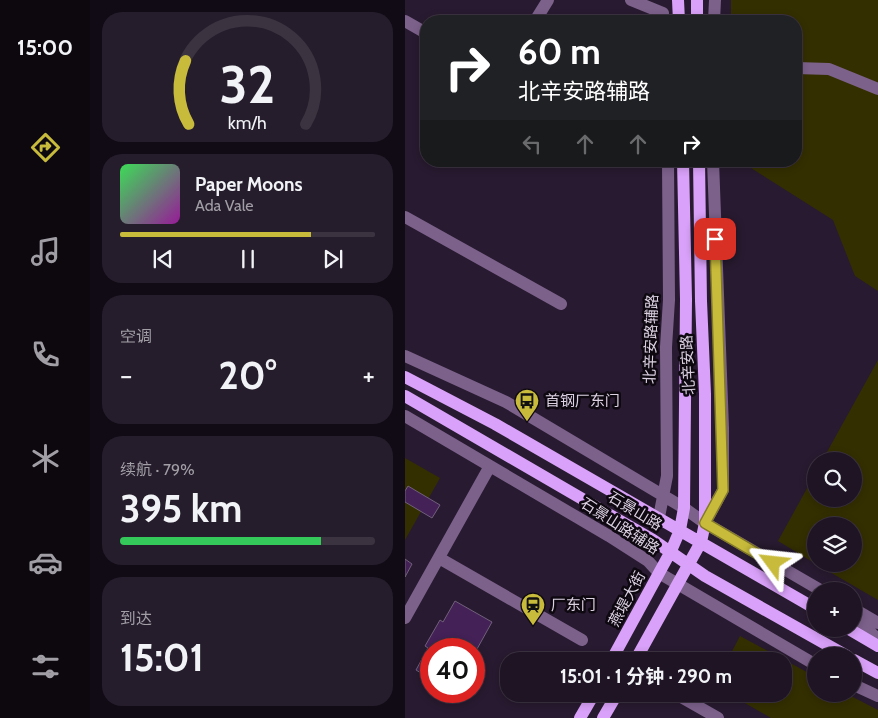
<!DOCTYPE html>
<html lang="zh">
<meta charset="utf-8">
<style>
body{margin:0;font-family:Cabin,"Noto Sans SC",sans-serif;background:#261d2c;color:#f1f3f6;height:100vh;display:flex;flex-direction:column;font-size:19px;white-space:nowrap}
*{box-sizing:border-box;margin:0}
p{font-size:16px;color:#a19ea6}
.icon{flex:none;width:28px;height:28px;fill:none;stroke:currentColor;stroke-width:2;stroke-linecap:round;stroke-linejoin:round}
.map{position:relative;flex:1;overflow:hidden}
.drawer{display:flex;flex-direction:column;gap:12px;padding:12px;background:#100b14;width:315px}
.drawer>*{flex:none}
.hud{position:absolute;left:15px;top:15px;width:382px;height:152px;border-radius:20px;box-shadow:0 2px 8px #0003,0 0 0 1px #3c3341;background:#202124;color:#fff;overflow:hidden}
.controls{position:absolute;left:402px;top:452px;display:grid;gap:10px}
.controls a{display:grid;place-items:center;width:55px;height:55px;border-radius:50%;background:#1e1424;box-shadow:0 2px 8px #0003,0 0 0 1px #3c3341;font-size:25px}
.speed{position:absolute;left:15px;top:638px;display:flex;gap:10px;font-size:25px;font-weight:700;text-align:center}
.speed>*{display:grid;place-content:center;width:65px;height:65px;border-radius:50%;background:#1e1424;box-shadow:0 2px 8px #0003,0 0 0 1px #3c3341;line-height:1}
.speed .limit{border:8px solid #d22;background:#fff;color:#111}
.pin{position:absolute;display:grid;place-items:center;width:42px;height:42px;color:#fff;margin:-21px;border-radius:10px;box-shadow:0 2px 8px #0006}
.me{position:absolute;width:55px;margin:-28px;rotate:300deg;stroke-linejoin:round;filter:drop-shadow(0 0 4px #0008)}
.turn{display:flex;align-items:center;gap:18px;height:105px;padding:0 15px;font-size:22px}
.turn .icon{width:65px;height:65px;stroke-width:2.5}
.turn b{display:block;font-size:35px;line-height:42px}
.lanes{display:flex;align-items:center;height:48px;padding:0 15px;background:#0003;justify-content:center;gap:25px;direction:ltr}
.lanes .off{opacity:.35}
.big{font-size:38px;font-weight:700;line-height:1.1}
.drawer .card{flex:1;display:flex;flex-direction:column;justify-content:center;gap:8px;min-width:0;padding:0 18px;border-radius:20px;background:#261d2c}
.drawer .dial{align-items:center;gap:0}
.dial svg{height:130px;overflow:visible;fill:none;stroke:#3c3341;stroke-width:7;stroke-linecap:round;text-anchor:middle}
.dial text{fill:#f1f3f6;stroke:none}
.song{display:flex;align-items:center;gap:15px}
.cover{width:60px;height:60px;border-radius:8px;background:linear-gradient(135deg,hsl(130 70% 55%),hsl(300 70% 35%))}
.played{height:5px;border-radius:2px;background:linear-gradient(90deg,#c8bb3b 75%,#3c3341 75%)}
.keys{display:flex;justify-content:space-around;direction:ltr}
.heat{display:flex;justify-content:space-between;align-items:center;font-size:28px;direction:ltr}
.charge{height:8px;border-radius:4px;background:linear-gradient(90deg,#34c759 79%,#3c3341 0)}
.trip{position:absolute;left:95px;top:652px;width:292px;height:50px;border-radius:20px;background:#1e1424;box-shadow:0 2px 8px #0003,0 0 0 1px #3c3341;font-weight:700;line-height:50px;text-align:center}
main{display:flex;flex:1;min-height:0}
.tabs{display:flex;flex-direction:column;width:90px;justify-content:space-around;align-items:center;background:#0c080e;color:#a19ea6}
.tabs .icon{width:35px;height:35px}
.tabs .current{color:#c8bb3b}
.tabs b{font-size:22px;color:#f1f3f6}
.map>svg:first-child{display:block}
.green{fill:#342f00}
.building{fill:#442157;stroke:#70607a}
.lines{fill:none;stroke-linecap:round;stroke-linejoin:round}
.minor{stroke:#7c618b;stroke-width:12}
.major{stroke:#d9a1f9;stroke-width:12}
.route-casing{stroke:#827a26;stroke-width:12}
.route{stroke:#c8bb3b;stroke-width:9}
.labels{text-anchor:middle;stroke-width:5;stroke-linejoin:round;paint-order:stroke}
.street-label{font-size:15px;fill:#dcd2e2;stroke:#0e0811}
.poi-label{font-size:15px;fill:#dcd2e2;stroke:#0e0811;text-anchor:start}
</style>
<main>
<nav class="tabs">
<b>15:00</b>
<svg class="icon current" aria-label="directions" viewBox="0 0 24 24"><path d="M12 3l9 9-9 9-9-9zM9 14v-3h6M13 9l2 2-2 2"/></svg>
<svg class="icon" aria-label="music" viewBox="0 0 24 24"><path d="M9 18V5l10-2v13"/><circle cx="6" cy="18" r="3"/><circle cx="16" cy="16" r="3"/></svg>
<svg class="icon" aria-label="phone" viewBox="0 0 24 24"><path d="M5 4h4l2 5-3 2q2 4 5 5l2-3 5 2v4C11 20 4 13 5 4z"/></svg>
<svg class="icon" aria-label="climate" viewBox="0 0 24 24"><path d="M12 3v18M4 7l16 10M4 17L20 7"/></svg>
<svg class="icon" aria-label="car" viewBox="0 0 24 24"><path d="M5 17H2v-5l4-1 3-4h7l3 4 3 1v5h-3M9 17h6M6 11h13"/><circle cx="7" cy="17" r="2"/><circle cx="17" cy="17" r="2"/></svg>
<svg class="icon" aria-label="filters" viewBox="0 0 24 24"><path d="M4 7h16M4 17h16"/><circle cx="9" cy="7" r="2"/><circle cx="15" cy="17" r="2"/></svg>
</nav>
<section class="drawer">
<div class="card dial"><svg viewBox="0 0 100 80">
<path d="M14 69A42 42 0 1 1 86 69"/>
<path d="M14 69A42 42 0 0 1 12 30" stroke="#c8bb3b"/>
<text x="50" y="56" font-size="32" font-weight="700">32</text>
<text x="50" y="72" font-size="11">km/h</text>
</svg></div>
<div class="card">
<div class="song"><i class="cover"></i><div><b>Paper Moons</b><p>Ada Vale</p></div></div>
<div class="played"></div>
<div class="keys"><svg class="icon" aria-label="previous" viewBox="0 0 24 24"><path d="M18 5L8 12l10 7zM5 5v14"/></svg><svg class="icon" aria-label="pause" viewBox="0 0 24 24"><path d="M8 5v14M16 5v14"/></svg><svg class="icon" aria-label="next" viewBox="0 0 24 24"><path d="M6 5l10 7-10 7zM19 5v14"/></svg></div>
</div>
<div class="card"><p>空调</p>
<div class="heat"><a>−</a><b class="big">20°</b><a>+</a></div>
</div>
<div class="card"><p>续航 · 79%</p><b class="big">395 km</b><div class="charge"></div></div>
<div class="card"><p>到达</p><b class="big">15:01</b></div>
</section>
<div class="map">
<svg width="473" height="718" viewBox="0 0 473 718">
<rect width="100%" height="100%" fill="#281a30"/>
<path class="green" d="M326,0H473V291L450,276L428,220L335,161H391V21H326Z
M473,360V600L411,564H449V526H411V564L373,541L411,472V499H449V461H417Z
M0,458L35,478L0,540Z
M335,636L411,677V694H442L473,710V718H366L324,694H379V661H322Z"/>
<path class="building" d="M3,486L35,505L27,518L0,502V491Z
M0,559L7,564L0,577Z
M50,601L87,622L72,649H26V679L11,670L23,648L20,646L35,620L38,622Z"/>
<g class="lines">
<path class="minor" d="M226,0L258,13
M0,21L21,33
M130,21L143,0
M309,21L310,0
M391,68L424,69L473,89
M0,217L156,304
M0,356L101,402L279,508L300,523L417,591
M0,416L204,536L243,561L254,573L411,665
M254,517L262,476L261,347L264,300L263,161
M300,523L318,490V428L308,161
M34,558L177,640
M449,609L473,623
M449,615L473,640
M0,618L85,466
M449,685L473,696
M271,694L313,718"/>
<path class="major" d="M273,0L274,21
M292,21V0
M0,377L90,424L411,609
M0,396L248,540L300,576L442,656
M444,629L473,646
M449,660L473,673
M206,661L266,551L275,530L279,508L281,299L278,161
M230,661L296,542L300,523V394L296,301L294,161
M175,718L189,694
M198,718L212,694"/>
</g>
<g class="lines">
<defs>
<path id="route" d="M310,239L318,490L300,523L368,563"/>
</defs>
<use href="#route" class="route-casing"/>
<use href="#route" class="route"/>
</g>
<defs>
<symbol id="bus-pin" viewBox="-11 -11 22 30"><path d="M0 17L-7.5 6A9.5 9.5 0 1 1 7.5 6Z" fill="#c8bb3b" stroke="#0e0811"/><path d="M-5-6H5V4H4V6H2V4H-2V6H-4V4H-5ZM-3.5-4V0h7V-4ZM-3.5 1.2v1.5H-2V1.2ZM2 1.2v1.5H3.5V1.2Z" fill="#111"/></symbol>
<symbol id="station-pin" viewBox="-11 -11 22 30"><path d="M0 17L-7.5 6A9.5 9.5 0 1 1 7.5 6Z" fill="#c8bb3b" stroke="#0e0811"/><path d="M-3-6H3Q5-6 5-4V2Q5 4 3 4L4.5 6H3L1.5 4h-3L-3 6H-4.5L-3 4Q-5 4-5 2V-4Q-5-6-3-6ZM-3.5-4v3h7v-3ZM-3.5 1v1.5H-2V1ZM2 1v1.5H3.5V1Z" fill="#111"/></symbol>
</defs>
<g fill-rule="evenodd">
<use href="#bus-pin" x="108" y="387" width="28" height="38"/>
<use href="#station-pin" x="114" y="591" width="28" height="38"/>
</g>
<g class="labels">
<g class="street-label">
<text transform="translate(246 339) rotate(-88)" y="5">北辛安路辅路</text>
<text transform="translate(283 365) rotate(-93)" y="5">北辛安路</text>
<text transform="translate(230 511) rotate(31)" y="5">石景山路</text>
<text transform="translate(215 526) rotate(33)" y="5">石景山路辅路</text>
<text transform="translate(222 599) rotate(-62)" y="5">燕堤大街</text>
</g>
<g class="poi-label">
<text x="140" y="406">首钢厂东门</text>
<text x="146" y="610">厂东门</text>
</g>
</g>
</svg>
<div class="controls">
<a><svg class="icon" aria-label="search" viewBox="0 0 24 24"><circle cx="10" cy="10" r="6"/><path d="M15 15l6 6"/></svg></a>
<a><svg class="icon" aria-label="layers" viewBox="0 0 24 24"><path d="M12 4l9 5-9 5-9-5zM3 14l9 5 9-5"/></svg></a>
<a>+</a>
<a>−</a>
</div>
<div class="speed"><div class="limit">40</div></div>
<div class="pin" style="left:310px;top:239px;background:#d93025"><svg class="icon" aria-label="arrive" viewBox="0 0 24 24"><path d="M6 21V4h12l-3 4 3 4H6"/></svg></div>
<svg class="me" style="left:368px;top:563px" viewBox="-20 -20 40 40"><path d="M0-17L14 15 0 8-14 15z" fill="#c8bb3b" stroke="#fff" stroke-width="4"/></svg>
<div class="trip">15:01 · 1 分钟 · 290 m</div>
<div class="hud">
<div class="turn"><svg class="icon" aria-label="right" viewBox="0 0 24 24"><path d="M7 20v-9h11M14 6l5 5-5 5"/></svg><div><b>60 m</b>北辛安路辅路</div></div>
<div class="lanes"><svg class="icon off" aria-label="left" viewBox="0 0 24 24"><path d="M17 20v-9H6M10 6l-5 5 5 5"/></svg><svg class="icon off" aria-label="ahead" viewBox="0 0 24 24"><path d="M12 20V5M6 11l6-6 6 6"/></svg><svg class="icon off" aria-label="ahead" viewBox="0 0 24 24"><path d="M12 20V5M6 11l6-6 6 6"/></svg><svg class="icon" aria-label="right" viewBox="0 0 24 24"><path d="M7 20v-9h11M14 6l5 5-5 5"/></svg></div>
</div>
</div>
</main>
